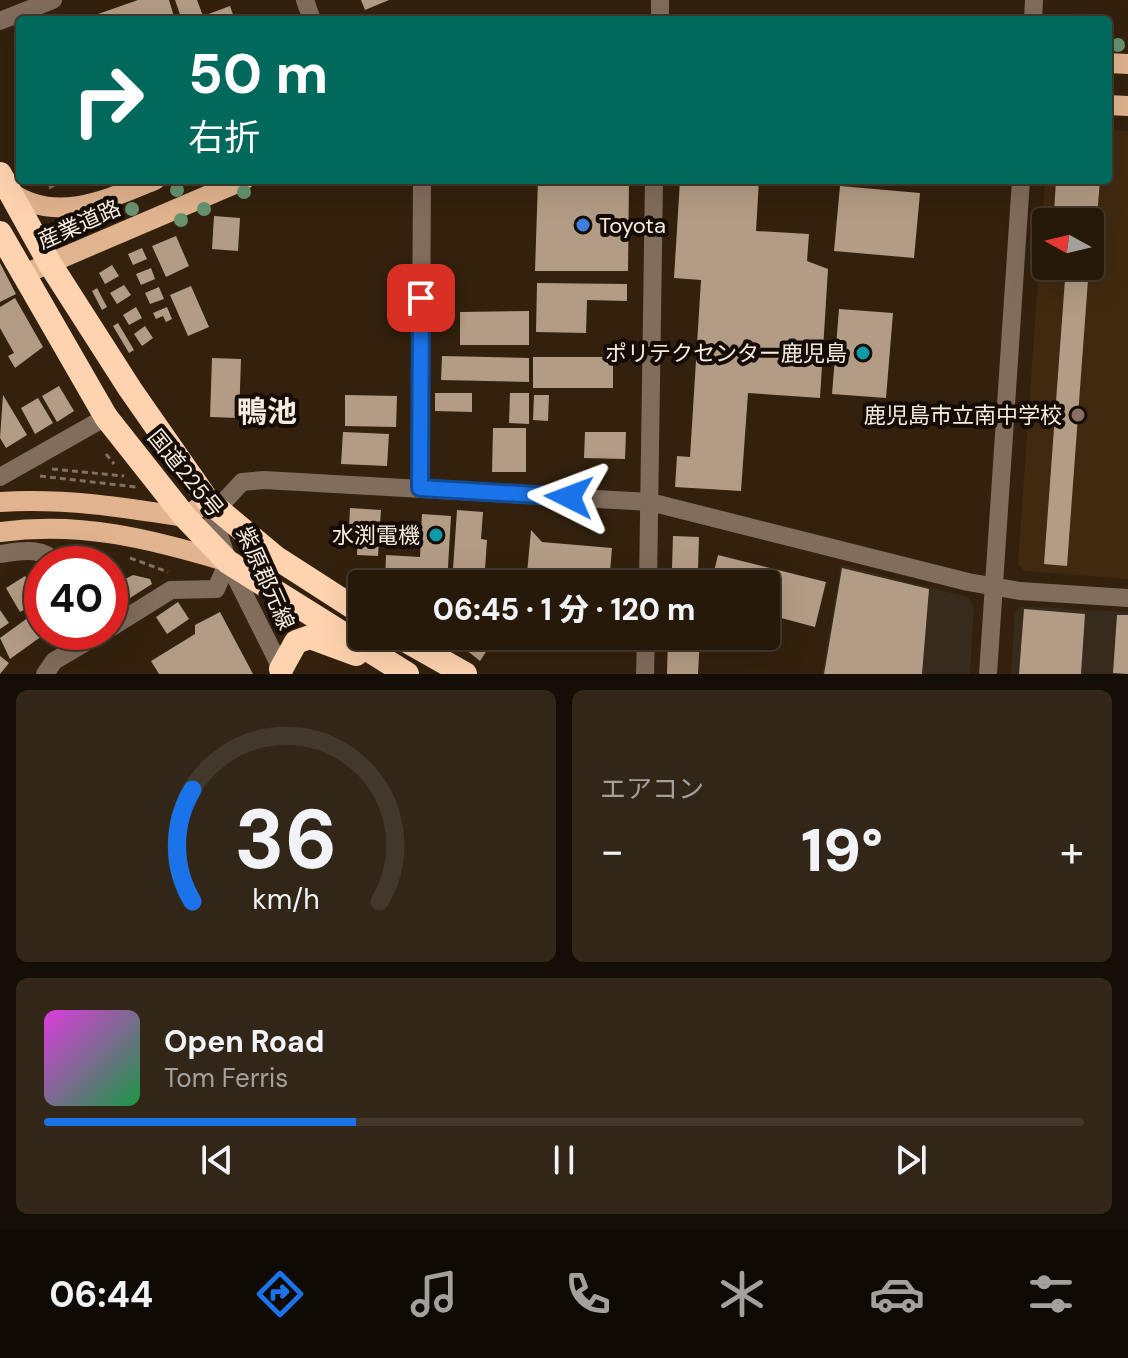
<!DOCTYPE html>
<html lang="ja">
<meta charset="utf-8">
<style>
body{margin:0;font-family:"DM Sans","Noto Sans JP",sans-serif;background:#322618;color:#f1f3f6;height:100vh;display:flex;flex-direction:column;font-size:30px;white-space:nowrap}
*{box-sizing:border-box;margin:0}
p{font-size:26px;color:#a4a09c}
.icon{flex:none;width:44px;height:44px;fill:none;stroke:currentColor;stroke-width:2;stroke-linecap:round;stroke-linejoin:round}
.map{position:relative;height:674px;overflow:hidden}
.drawer{display:flex;flex-direction:column;gap:16px;padding:16px;background:#150e06;flex:1}
.drawer>*{flex:none}
.banner{position:absolute;left:16px;top:16px;width:1096px;height:168px;border-radius:8px;box-shadow:0 8px 32px #0002,0 0 0 2px #42382b;background:#00695c;color:#fff;overflow:hidden}
.needle{width:52px;rotate:278deg}
.tools{position:absolute;left:1032px;top:208px;display:grid;gap:16px}
.tools a{display:grid;place-items:center;width:72px;height:72px;border-radius:8px;background:#26190a;box-shadow:0 8px 32px #0002,0 0 0 2px #42382b;font-size:40px}
.speed{position:absolute;left:24px;top:546px;display:flex;gap:16px;font-size:40px;font-weight:700;text-align:center}
.speed>*{display:grid;place-content:center;width:104px;height:104px;border-radius:50%;background:#26190a;box-shadow:0 8px 32px #0002,0 0 0 2px #42382b;line-height:1}
.speed .limit{border:12px solid #d22;background:#fff;color:#111}
.pin{position:absolute;display:grid;place-items:center;width:68px;height:68px;color:#fff;margin:-34px;border-radius:16px;box-shadow:0 4px 12px #0006}
.me{position:absolute;width:88px;margin:-44px;rotate:273deg;stroke-linejoin:round;filter:drop-shadow(0 0 6px #0008)}
.turn{display:flex;align-items:center;gap:28px;height:168px;padding:0 40px;font-size:36px}
.turn .icon{width:104px;height:104px;stroke-width:2.5}
.turn b{display:block;font-size:56px;line-height:68px}
.big{font-size:60px;font-weight:800;line-height:1.1}
.drawer .widget{flex:1;display:flex;flex-direction:column;justify-content:center;gap:12px;min-width:0;padding:0 28px;border-radius:12px;background:#322618}
.drawer .dial{align-items:center;gap:0}
.dial svg{height:208px;overflow:visible;fill:none;stroke:#42382b;stroke-width:7;stroke-linecap:round;text-anchor:middle}
.dial text{fill:#f1f3f6;stroke:none}
.song{display:flex;align-items:center;gap:24px}
.cover{width:96px;height:96px;border-radius:12px;background:linear-gradient(135deg,hsl(300 70% 55%),hsl(140 70% 35%))}
.played{height:8px;border-radius:4px;background:linear-gradient(90deg,#1a73e8 30%,#42382b 30%)}
.keys{display:flex;justify-content:space-around;direction:ltr}
.heat{display:flex;justify-content:space-between;align-items:center;font-size:44px;direction:ltr}
.drawer .tiles{flex:1;display:grid;gap:16px;grid-template-columns:1fr 1fr}
.widget:last-child{grid-column:span 2}
.trip{position:absolute;left:348px;top:570px;width:432px;height:80px;border-radius:8px;background:#26190a;box-shadow:0 8px 32px #0002,0 0 0 2px #42382b;font-weight:800;line-height:80px;text-align:center}
.tab-bar{display:flex;height:128px;justify-content:space-around;align-items:center;background:#0f0a04;color:#a4a09c}
.tab-bar .icon{width:56px;height:56px}
.tab-bar .active{color:#1a73e8}
.tab-bar b{font-size:36px;color:#f1f3f6}
.map>svg:first-child{display:block}
.commercial{fill:#362b1c}
.built{fill:#40290f;fill-rule:evenodd}
.building{fill:#b39c85}
.lines{fill:none;stroke-linecap:round;stroke-linejoin:round}
.path{stroke:#817160;stroke-width:3;stroke-dasharray:6 4;stroke-linecap:butt}
.minor{stroke:#826c5b;stroke-width:18}
.major{stroke:#e1b48f;stroke-width:20}
.highway{stroke:#ffd3af;stroke-width:24}
.tree{fill:#67936f}
.route-casing{stroke:#114b97;stroke-width:20}
.route{stroke:#1a73e8;stroke-width:14}
.shop-dot{fill:#3f7fe0;stroke:#150d05;stroke-width:3}
.culture-dot{fill:#0f9aa8;stroke:#150d05;stroke-width:3}
.education-dot{fill:#8d6e63;stroke:#150d05;stroke-width:3}
.labels{text-anchor:middle;stroke-width:8;stroke-linejoin:round;paint-order:stroke}
.street-label{font-size:22px;fill:#f8ecdf;stroke:#150d05}
.poi-label{font-size:22px;fill:#f8ecdf;stroke:#150d05;text-anchor:end}
.district-label{font-size:30px;font-weight:bold;fill:#f8ecdf;stroke:#150d05}
</style>
<div class="map">
<svg width="1128" height="674" viewBox="0 0 1128 674">
<rect width="100%" height="100%" fill="#33210d"/>
<path class="commercial" d="M841,565L968,597L974,607L970,674H822Z
M1021,606L1128,612V674H1011L1015,613Z"/>
<path class="built" d="M1108,130L1128,131V579L1024,571L1018,564L1045,180H1108ZM1046,222H1090V266H1046Z"/>
<path class="building" d="M138,0H169L175,20H81Z
M175,0H197L203,16L230,6L235,20H182Z
M361,0H389L365,10Z
M538,180H629L628,271H535Z
M680,180H759L756,231L809,234L807,261L828,269L820,398L748,393L741,491L675,487L677,456L690,457L701,280L674,278Z
M1056,180H1100L1097,216L1054,213Z
M840,186L920,193L914,258L834,251Z
M214,216L240,218L238,251L212,249Z
M176,236L189,266L166,277L152,246Z
M142,248L147,259L133,265L128,254Z
M0,263L16,294L0,302Z
M112,265L119,276L105,284L99,273Z
M1066,266H1089L1067,566L1044,564Z
M151,268L155,279L141,285L136,274Z
M537,283L627,284V301L587,300L586,333L536,332Z
M124,285L131,295L117,304L110,293Z
M191,286L209,327L188,336L170,295Z
M159,287L164,299L150,304L145,293Z
M97,288L107,307L102,310L92,291Z
M15,298L43,347L15,368L8,356L14,353L0,328V307Z
M136,307L142,318L129,325L123,315Z
M167,307L172,319L166,322L163,316L156,319L153,313Z
M839,309L893,313L886,398L832,394Z
M529,311V345H460V312Z
M118,323L134,350L129,353L113,326Z
M145,326L153,338L142,346L134,334Z
M442,356L529,358V382L441,380Z
M533,357H613V388H533Z
M212,358L241,359L239,418L210,417Z
M59,386L74,411L57,422L42,396Z
M435,393H472V412L435,411Z
M510,393H529V424L509,423Z
M3,395L27,435L6,448L0,438Z
M345,395L397,396L396,427L345,426Z
M534,395H549L548,421L533,420Z
M38,398L53,423L35,434L21,408Z
M493,428H526V472H492Z
M343,432L389,434L387,466L341,464Z
M585,432H626L625,459L584,458Z
M350,508L381,510L378,556L357,555L358,530L349,529Z
M457,510L483,512L481,539L487,540L484,584H452Z
M422,514L451,516L447,584H385L386,555L420,557Z
M531,530L542,542L612,548L609,584H526Z
M673,536L699,537L698,569L672,568Z
M718,555L826,582L815,627L766,614V584H711Z
M842,568L929,589L922,674H824Z
M670,574L701,575V584H669Z
M110,575L126,599L110,610Z
M133,575L150,579L152,584L130,598L123,580Z
M25,576L40,601L20,612L6,588Z
M178,602L189,619L167,634L156,617Z
M1024,609L1085,614L1081,674H1019Z
M0,610L9,623L0,629Z
M220,612L253,674H159L151,661L195,634V625Z
M1117,615H1128V674L1113,673Z
M29,617L42,636L10,659L0,638Z
M449,636H519L518,643L493,641L480,661Z
M668,636H700L698,674H667Z
M0,656L9,663L0,674Z"/>
<g class="lines">
<path class="path" d="M44,183L51,180
M49,188L64,180
M106,454L114,464
M52,469L124,476
M40,476L136,487
M130,558L168,572"/>
<path class="minor" d="M305,0L312,20
M660,20V0
M1033,20L1034,0
M0,21L53,0
M0,477L106,417
M420,488L422,180
M208,501L228,562L284,674
M217,509L242,482L264,480L650,502L968,582L1020,591L1128,598
M0,554C21,551 43,546 58,564
M648,584L654,180
M110,628L171,590L216,589L228,562
M45,674L54,661L103,632
M645,674L646,636
M988,674L1021,180"/>
<path class="major" d="M1108,63L1128,64
M1108,105L1128,106
M9,191C56,225 108,199 155,180
M22,275L244,180
M0,502C64,498 122,507 185,517L208,501
M0,532C81,521 151,539 228,562"/>
<path class="highway" d="M0,174L50,264L130,389L208,501L275,557L362,613
M0,233L106,417L185,517L228,562L407,674
M398,636L465,674
M281,669L296,642L310,637L356,654"/>
</g>
<g class="tree">
<circle cx="1118" cy="45" r="7"/>
<circle cx="177" cy="190" r="7"/>
<circle cx="244" cy="192" r="7"/>
<circle cx="132" cy="209" r="7"/>
<circle cx="204" cy="209" r="7"/>
<circle cx="181" cy="220" r="7"/>
</g>
<g class="lines">
<defs>
<path id="route" d="M421,298L420,488L569,497"/>
</defs>
<use href="#route" class="route-casing"/>
<use href="#route" class="route"/>
</g>
<circle class="shop-dot" cx="583" cy="225" r="8"/>
<g class="culture-dot">
<circle cx="863" cy="353" r="8"/>
<circle cx="436" cy="535" r="8"/>
</g>
<circle class="education-dot" cx="1078" cy="415" r="8"/>
<g class="labels">
<g class="street-label">
<text transform="translate(79 224) rotate(-24)" y="8">産業道路</text>
<text transform="translate(186 473) rotate(51)" y="8">国道225号</text>
<text transform="translate(266 578) rotate(66)" y="8">紫原郡元線</text>
</g>
<g class="poi-label">
<text x="599" y="233" text-anchor="start">Toyota</text>
<text x="847" y="361">ポリテクセンター鹿児島</text>
<text x="1062" y="423">鹿児島市立南中学校</text>
<text x="420" y="543">水渕電機</text>
</g>
<g class="district-label">
<text x="267" y="422">鴨池</text>
</g>
</g>
</svg>
<div class="tools">
<a><svg class="needle" viewBox="-14 -14 28 28"><path d="M0-13l5 13h-10z" fill="#e53935"/><path d="M0 13l5-13h-10z" fill="#a4a09c"/></svg></a>
</div>
<div class="speed"><div class="limit">40</div></div>
<div class="pin" style="left:421px;top:298px;background:#d93025"><svg class="icon" aria-label="arrive" viewBox="0 0 24 24"><path d="M6 21V4h12l-3 4 3 4H6"/></svg></div>
<svg class="me" style="left:569px;top:497px" viewBox="-20 -20 40 40"><path d="M0-17L14 15 0 8-14 15z" fill="#1a73e8" stroke="#fff" stroke-width="4"/></svg>
<div class="trip">06:45 · 1 分 · 120 m</div>
<div class="banner">
<div class="turn"><svg class="icon" aria-label="right" viewBox="0 0 24 24"><path d="M7 20v-9h11M14 6l5 5-5 5"/></svg><div><b>50 m</b>右折</div></div>
</div>
</div>
<section class="drawer">
<div class="tiles">
<div class="widget dial"><svg viewBox="0 0 100 80">
<path d="M14 69A42 42 0 1 1 86 69"/>
<path d="M14 69A42 42 0 0 1 14 26" stroke="#1a73e8"/>
<text x="50" y="56" font-size="32" font-weight="700">36</text>
<text x="50" y="72" font-size="11">km/h</text>
</svg></div>
<div class="widget"><p>エアコン</p>
<div class="heat"><a>−</a><b class="big">19°</b><a>+</a></div>
</div>
<div class="widget">
<div class="song"><i class="cover"></i><div><b>Open Road</b><p>Tom Ferris</p></div></div>
<div class="played"></div>
<div class="keys"><svg class="icon" aria-label="previous" viewBox="0 0 24 24"><path d="M18 5L8 12l10 7zM5 5v14"/></svg><svg class="icon" aria-label="pause" viewBox="0 0 24 24"><path d="M8 5v14M16 5v14"/></svg><svg class="icon" aria-label="next" viewBox="0 0 24 24"><path d="M6 5l10 7-10 7zM19 5v14"/></svg></div>
</div>
</div>
</section>
<nav class="tab-bar">
<b>06:44</b>
<svg class="icon active" aria-label="directions" viewBox="0 0 24 24"><path d="M12 3l9 9-9 9-9-9zM9 14v-3h6M13 9l2 2-2 2"/></svg>
<svg class="icon" aria-label="music" viewBox="0 0 24 24"><path d="M9 18V5l10-2v13"/><circle cx="6" cy="18" r="3"/><circle cx="16" cy="16" r="3"/></svg>
<svg class="icon" aria-label="phone" viewBox="0 0 24 24"><path d="M5 4h4l2 5-3 2q2 4 5 5l2-3 5 2v4C11 20 4 13 5 4z"/></svg>
<svg class="icon" aria-label="climate" viewBox="0 0 24 24"><path d="M12 3v18M4 7l16 10M4 17L20 7"/></svg>
<svg class="icon" aria-label="car" viewBox="0 0 24 24"><path d="M5 17H2v-5l4-1 3-4h7l3 4 3 1v5h-3M9 17h6M6 11h13"/><circle cx="7" cy="17" r="2"/><circle cx="17" cy="17" r="2"/></svg>
<svg class="icon" aria-label="filters" viewBox="0 0 24 24"><path d="M4 7h16M4 17h16"/><circle cx="9" cy="7" r="2"/><circle cx="15" cy="17" r="2"/></svg>
</nav>
